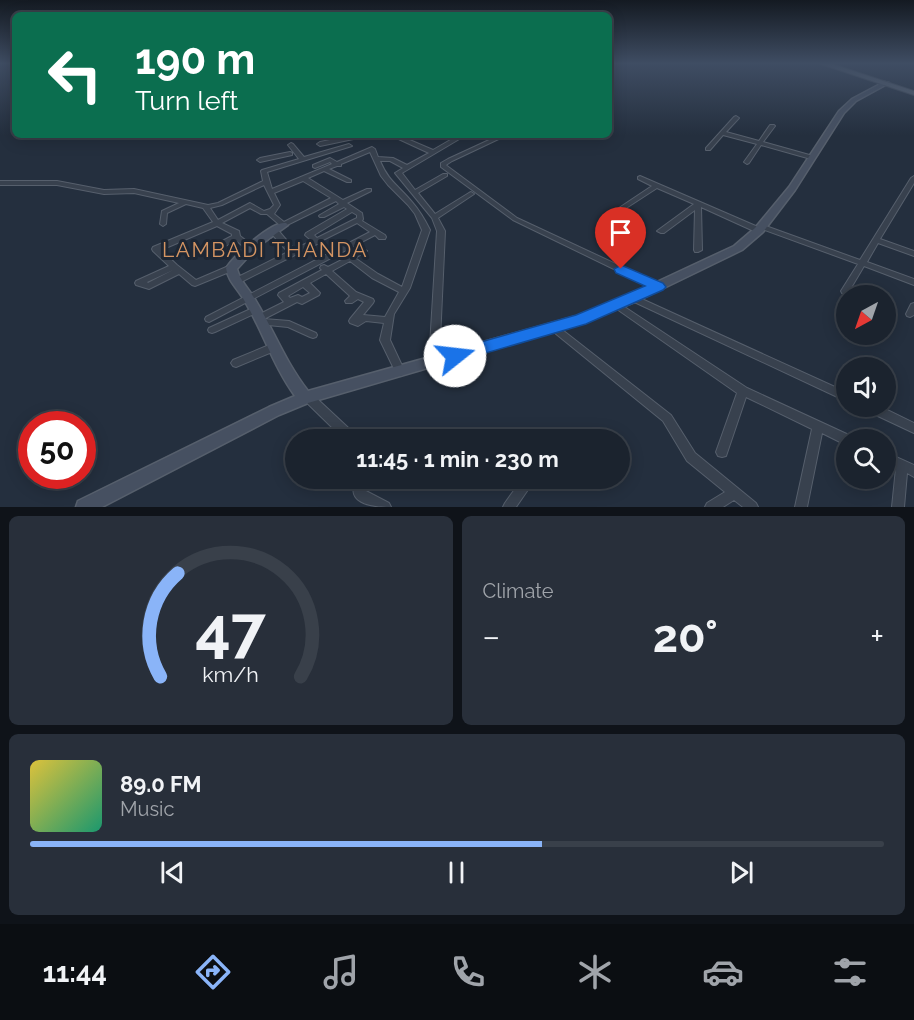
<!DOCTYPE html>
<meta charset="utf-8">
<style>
body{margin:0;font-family:Raleway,sans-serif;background:#282f3a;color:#f1f3f6;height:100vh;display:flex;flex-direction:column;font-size:22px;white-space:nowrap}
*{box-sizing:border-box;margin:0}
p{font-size:20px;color:#a0a4aa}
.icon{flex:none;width:33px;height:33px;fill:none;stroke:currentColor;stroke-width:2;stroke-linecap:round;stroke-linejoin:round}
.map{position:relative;height:507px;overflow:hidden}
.sheet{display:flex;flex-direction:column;gap:9px;padding:9px;background:#0f1319;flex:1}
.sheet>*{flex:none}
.guide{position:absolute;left:12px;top:12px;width:600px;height:126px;border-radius:9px;box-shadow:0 3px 15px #0003,0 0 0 2px #39404a;background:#0b6e4f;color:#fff;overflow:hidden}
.needle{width:39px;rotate:220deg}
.fabs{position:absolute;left:836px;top:285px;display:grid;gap:12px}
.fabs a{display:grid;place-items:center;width:60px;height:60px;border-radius:50%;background:#1b232e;box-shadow:0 3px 15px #0003,0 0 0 2px #39404a;font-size:30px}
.speed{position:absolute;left:18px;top:411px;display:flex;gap:12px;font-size:30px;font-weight:700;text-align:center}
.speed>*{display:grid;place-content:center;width:78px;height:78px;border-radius:50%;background:#1b232e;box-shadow:0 3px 15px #0003,0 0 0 2px #39404a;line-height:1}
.speed .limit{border:9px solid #d22;background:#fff;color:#111}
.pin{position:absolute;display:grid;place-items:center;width:51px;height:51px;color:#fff;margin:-62px -26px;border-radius:50% 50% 50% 0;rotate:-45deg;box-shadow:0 0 6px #0007}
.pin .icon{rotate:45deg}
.me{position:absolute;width:66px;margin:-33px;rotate:74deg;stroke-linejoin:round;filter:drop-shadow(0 0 4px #0008)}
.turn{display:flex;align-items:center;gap:21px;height:126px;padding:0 24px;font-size:27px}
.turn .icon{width:78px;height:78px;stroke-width:2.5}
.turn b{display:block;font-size:42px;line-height:51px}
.big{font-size:45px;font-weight:700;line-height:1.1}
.sheet .tile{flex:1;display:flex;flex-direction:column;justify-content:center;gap:9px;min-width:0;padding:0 21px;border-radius:9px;background:#282f3a}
.sheet .dial{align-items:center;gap:0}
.dial svg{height:156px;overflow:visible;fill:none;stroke:#39404a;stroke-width:7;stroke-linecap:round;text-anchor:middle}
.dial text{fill:#f1f3f6;stroke:none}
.song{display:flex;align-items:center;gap:18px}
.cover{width:72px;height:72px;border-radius:9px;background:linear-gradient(135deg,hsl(50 70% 55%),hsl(160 70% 35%))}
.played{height:6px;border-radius:3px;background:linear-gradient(90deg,#8ab4f8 60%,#39404a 60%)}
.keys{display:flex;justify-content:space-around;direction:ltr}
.heat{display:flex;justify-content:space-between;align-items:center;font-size:33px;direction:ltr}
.sheet .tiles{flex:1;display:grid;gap:9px;grid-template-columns:1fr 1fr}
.tile:last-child{grid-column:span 2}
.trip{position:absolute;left:285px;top:429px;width:345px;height:60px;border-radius:30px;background:#1b232e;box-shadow:0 3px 15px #0003,0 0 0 2px #39404a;font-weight:700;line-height:60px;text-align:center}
.dock{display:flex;height:96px;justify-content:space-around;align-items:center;background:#0b0e12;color:#a0a4aa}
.dock .icon{width:42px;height:42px}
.dock .selected{color:#8ab4f8}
.dock b{font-size:27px;color:#f1f3f6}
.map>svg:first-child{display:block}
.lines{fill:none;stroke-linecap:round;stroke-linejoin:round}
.street-casing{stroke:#565f6c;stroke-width:2}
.secondary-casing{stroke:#565f6c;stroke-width:3}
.primary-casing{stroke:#414a57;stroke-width:2}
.street{fill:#38414e;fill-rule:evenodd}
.secondary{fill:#465061;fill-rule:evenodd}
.primary{fill:#56606e;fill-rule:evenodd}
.route{fill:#1a73e8;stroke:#114b97;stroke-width:1.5}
.labels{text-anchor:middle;stroke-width:6;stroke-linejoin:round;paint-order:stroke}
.quarter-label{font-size:21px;letter-spacing:1.5px;fill:#d59563;stroke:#1d2633}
</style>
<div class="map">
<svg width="914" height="507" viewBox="0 0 914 507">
<rect width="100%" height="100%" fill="#242f3e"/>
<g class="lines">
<defs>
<path id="street" d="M736,116L739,118L726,132L759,141L770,125H774L775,126L763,142L813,156L814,157L811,159L761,145L749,163L747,164L744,162L757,144L723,135L710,150H706V148L734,117Z
M355,135H366L363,137L320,146L317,144L320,142Z
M390,135H398L433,150L459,135H466L402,173L415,190L443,174H447V176L418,193L435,214L469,193L471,192L474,194L438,218L445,231L439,362L437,365L434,366L431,365L429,362L437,231L432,218L395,173L403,168L390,161H380C389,182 398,185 412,202C419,210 425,220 430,230L410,288L394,314L390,340L405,372L403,375L400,376L397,375L380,340L384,323L366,321L358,326L350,323L349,321L350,319L364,302L358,299L352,303H346L345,301L350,296L326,274L310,283L320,293L319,295L302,304L297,302L264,319L289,321L316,333L317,335L316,337L313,338L310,337L288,327L258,324L257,321L255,318L256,316L284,302L278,295L279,293L322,270L320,268L321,266L324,265L328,267L363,249L367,251L355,258L378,274L402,287L422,230L415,214L408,205L388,185L381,176L370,152L341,164V166H337L329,169L351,180V182H347L324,171L308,178L343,200L367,189H371V191L347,203L362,213L363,219L362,221L385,235L386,237L385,239H379L375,235L209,322L206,321L205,319L206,317L370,232L357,223L321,241V244H317L237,284L234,283L233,281L234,279L288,252L271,233L270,231L271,229H277L294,249L312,241L305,235L306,233L347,209L344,207L324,217H320L319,216L320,215L339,204L336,201L283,227L281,226L267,214H261L250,208L222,223L239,231L240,236L253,246L254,248L253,250H247L236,240L215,252H209L208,250L209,248L232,236V234L217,226L161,250L177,265L196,280L231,265L234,266L235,268L234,270L195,286L192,285L179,274L149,289L136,285L135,283L136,281L169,266L153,251L152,249L153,247L213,222L203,208L186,204L167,213L166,224L163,226L160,224L162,211L179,203L134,193L104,194L57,185H0V181H57L104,190L134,189L208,205L218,203L263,181L261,171L262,170L299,159L288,145L291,143L293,144L304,157L349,144L352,146L267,172L272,189L332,164L330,162L315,168L313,167V165L330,158L337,162L372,147L375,149L378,157L393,158L407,165L429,153ZM303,181L331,198L284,222L274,214L280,205L274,193ZM264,185L274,205L270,209L264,211L250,203L218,220L210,208L222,205ZM352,212L357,215V218L317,238L314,235ZM350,261L372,278L399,292L385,317L363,315L373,303L374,301L373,299L356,292L332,271ZM173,270L148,283L147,282ZM303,287L310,293L302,297L298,295L290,298L288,296Z
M500,135H507L452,161L446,165L447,166L517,218L661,285L662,287L661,289H655L513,220L441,167V163L448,159Z
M290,152L292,153V155L260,162L257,160L260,158Z
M640,176L758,227L759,225H763L860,260L911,178L914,176V183L880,239L914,251V256L878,243L867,262L914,279V285L864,266L848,293H842L841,291L858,264L762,229L763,230L762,232H756L701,207L702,250L698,252H695L694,250L695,210L664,233H661L657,231L694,204L657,188L620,212H616L615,211L616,210L652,186L638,179V177Z
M633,295L846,392V401L630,300L629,298L630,296Z
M617,302L747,388L851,436L852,440H846V445L822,433L807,507H795L812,429L746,397L726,456L722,457L718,456L716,452L737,393L614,307L613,305L614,303Z
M914,303V315L910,317L907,316L906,314L911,304Z
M255,307L258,308L259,310L258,312L215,332L212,333L209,332L208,330L209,328Z
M553,324L556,325L671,415L695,453L756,503L758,507H743L734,500L723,507H705L707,503L725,492L687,461L663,421L550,329L549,327L550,325Z
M274,343L277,344L279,347L277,350L236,367L233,366L231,363L233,360Z
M308,393L312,394L357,436L358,440H345L304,400L303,397L304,394Z
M862,406H879L914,423V433L863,409Z
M885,452L914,465V477L907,473L904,507H892L896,468L885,463Z
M353,478H365L366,491L389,503L391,507C381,507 358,506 354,494C353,490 353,483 353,478Z
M523,478H536L516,507H503L505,503Z"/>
<path id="secondary" d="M884,82L889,83L856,101L844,113L795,190L763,232L742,250L637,301L585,322L308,403L279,415L102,507H76L78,501L269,407L295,396C273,366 263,331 244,300C238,289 228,281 226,268C235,255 271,221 286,223L288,225L256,248L237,269C240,281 250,290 256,301C274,331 286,363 308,391L577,316L629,295L734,246L755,228L789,187L839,111L852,99Z"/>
<path id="primary" d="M821,64H832L914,91V95Z"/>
</defs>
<use href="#street" class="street-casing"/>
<use href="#secondary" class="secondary-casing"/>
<use href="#primary" class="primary-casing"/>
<use href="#street" class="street"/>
<use href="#secondary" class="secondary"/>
<use href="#primary" class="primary"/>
</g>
<linearGradient id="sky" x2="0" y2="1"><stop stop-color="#141a22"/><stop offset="0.47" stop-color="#3f4d63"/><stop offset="1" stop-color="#3f4d63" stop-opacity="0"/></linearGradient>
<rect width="914" height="135" fill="url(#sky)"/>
<path class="route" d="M621,265L663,283L666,287L663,290L586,324L455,362L449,360L446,356L449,351L576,315L645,286L616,273L614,269Z"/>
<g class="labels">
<g class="quarter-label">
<text x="265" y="257">LAMBADI THANDA</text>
</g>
</g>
</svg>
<div class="fabs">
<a><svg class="needle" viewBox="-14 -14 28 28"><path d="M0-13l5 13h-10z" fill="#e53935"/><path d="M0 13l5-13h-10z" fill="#a0a4aa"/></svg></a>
<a><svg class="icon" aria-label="sound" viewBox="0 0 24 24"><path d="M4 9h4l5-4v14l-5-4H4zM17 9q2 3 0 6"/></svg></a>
<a><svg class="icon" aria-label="search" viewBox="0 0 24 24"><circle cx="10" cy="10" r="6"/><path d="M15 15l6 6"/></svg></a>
</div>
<div class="speed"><div class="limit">50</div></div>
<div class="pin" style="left:621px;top:269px;background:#d93025"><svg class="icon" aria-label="arrive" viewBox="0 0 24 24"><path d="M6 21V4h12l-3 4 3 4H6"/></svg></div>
<svg class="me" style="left:455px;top:356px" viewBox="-20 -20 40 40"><circle r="19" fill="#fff"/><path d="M0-13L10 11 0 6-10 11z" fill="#1a73e8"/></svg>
<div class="trip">11:45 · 1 min · 230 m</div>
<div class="guide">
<div class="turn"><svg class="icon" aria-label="left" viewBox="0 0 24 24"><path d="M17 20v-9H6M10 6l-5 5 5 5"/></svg><div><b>190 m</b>Turn left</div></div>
</div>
</div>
<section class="sheet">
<div class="tiles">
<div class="tile dial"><svg viewBox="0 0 100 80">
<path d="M14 69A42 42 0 1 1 86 69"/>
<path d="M14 69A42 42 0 0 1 23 16" stroke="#8ab4f8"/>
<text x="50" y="56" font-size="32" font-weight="700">47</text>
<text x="50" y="72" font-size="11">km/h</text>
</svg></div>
<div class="tile"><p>Climate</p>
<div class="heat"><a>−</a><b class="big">20°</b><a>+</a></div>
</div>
<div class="tile">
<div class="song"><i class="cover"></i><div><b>89.0 FM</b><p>Music</p></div></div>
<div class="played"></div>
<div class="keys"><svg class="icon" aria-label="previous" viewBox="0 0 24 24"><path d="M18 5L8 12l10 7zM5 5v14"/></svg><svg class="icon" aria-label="pause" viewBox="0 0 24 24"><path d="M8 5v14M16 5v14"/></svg><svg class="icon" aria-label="next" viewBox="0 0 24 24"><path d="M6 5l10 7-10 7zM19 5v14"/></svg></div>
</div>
</div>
</section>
<nav class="dock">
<b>11:44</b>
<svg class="icon selected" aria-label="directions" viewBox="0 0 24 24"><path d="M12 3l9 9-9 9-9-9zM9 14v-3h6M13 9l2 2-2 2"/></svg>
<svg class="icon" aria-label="music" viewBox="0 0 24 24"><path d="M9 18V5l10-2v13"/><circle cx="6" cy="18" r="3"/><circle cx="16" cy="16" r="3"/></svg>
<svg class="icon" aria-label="phone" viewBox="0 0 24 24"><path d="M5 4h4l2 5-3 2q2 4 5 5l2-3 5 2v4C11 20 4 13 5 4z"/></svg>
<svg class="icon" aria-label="climate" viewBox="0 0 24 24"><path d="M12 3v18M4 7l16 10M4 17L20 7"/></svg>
<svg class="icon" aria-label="car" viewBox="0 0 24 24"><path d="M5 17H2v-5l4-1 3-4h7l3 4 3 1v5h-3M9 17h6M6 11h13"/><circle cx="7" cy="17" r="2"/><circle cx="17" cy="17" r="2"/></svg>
<svg class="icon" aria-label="filters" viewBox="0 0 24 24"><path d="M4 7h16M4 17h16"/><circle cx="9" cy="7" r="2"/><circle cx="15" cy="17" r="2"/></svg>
</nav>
